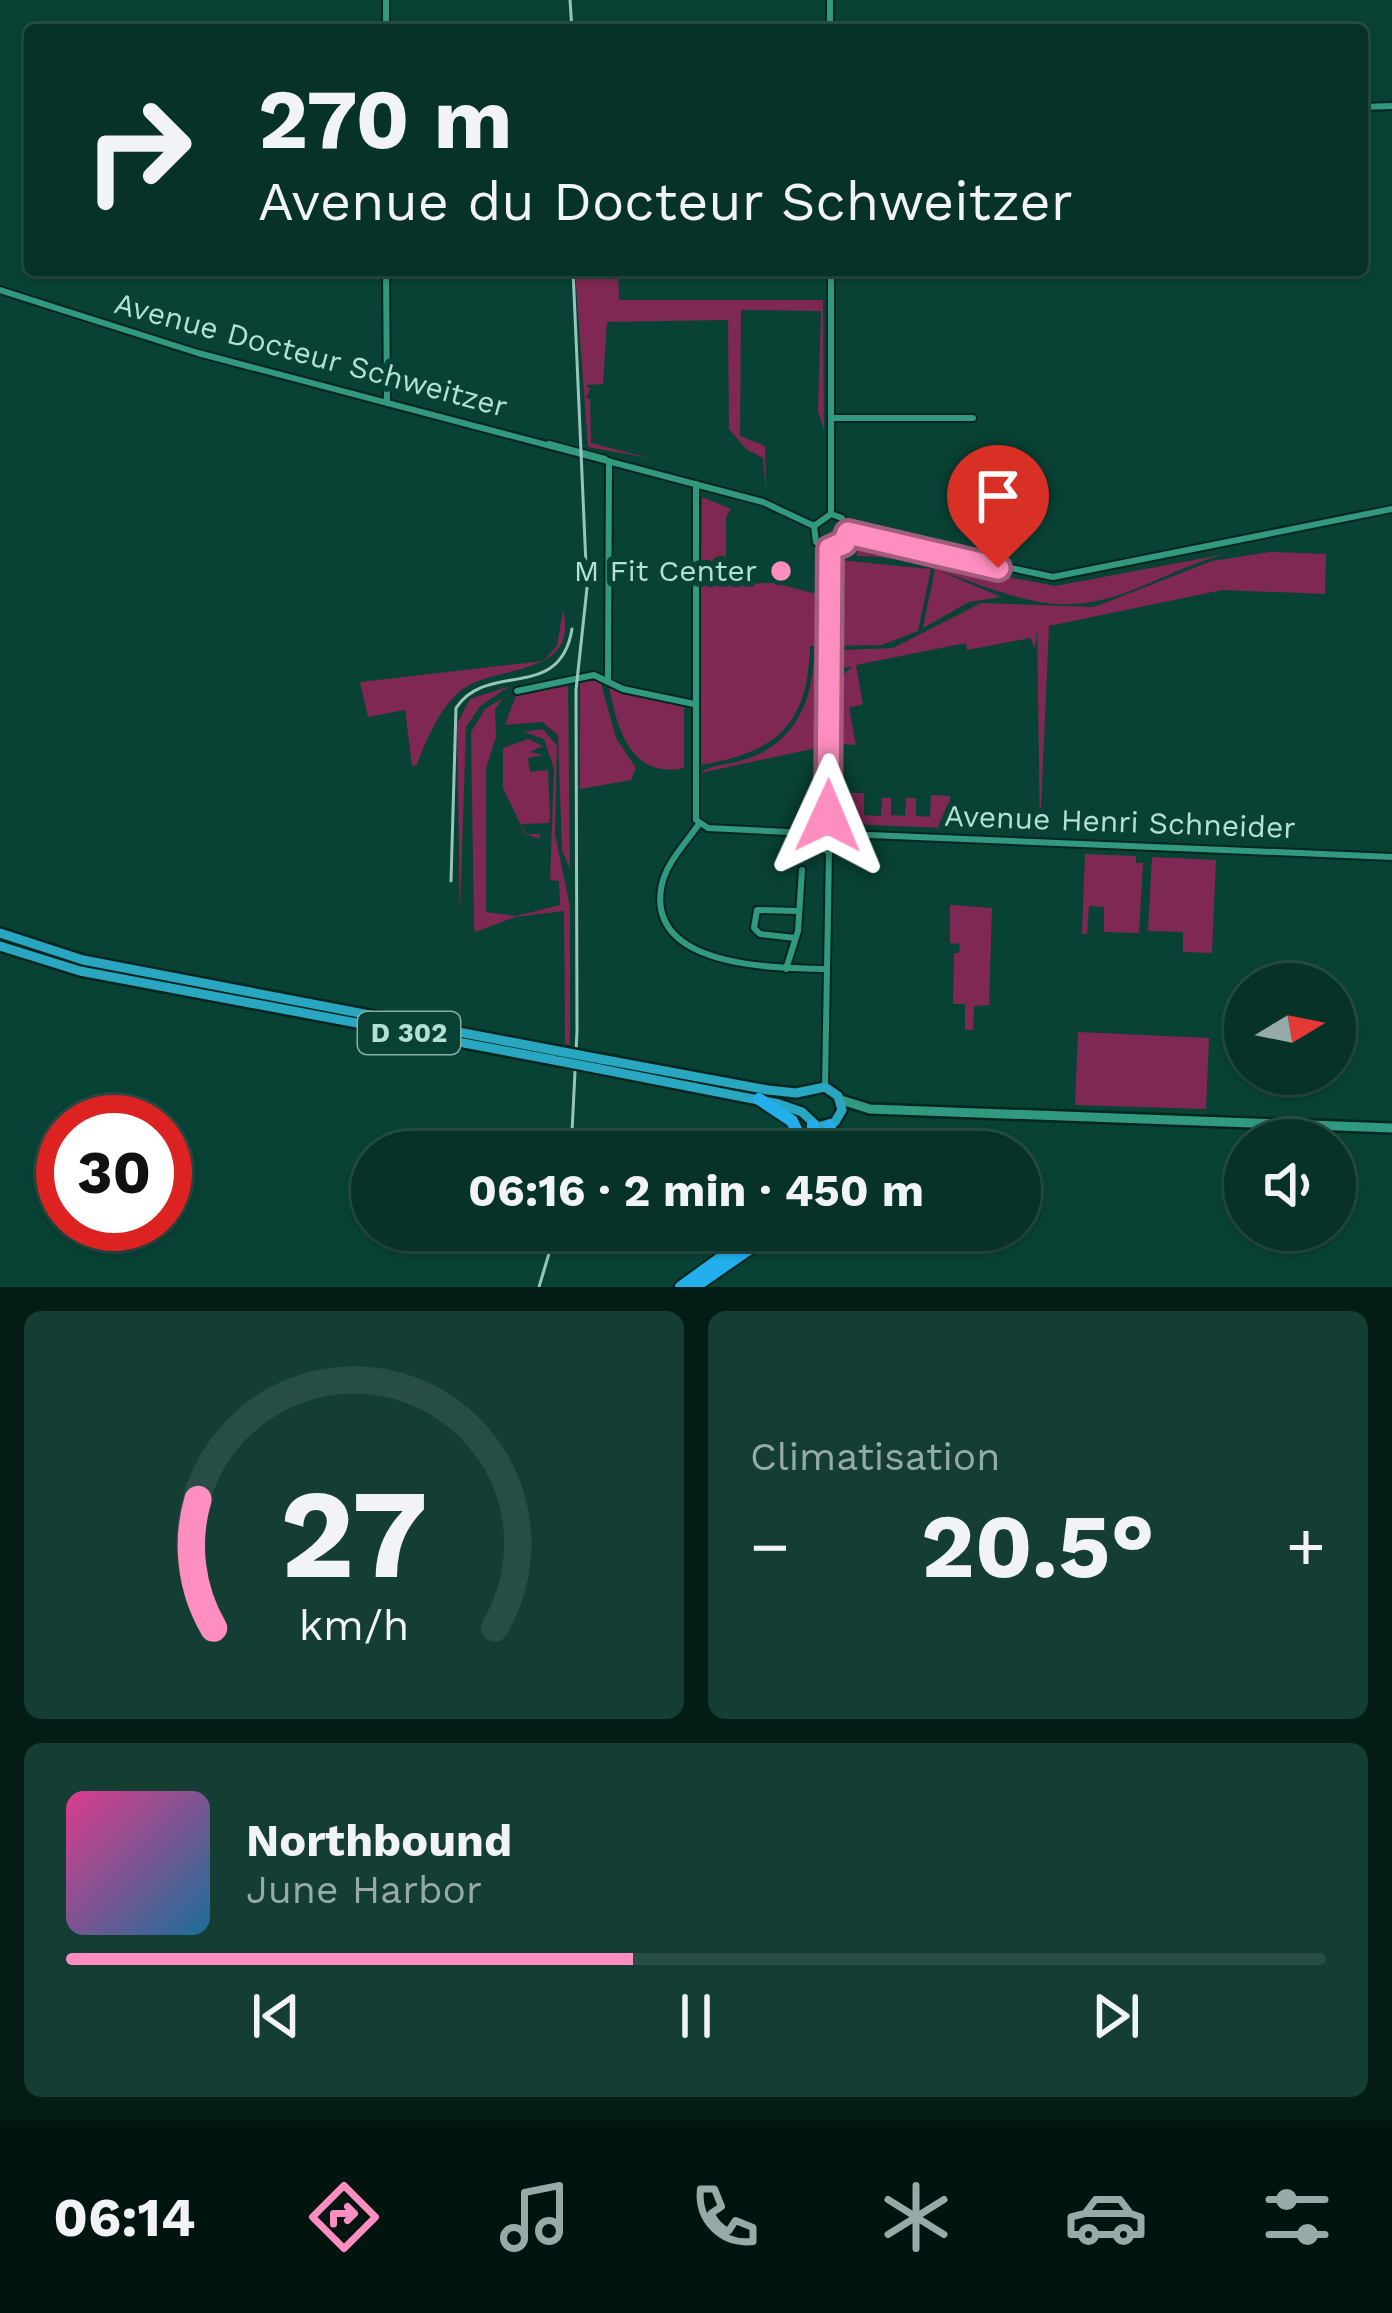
<!DOCTYPE html>
<html lang="fr">
<meta charset="utf-8">
<style>
body{margin:0;font-family:"Work Sans",sans-serif;background:#143e34;color:#f1f3f6;height:100vh;display:flex;flex-direction:column;font-size:45px;white-space:nowrap}
*{box-sizing:border-box;margin:0}
p{font-size:39px;color:#98aaa8}
.icon{flex:none;width:66px;height:66px;fill:none;stroke:currentColor;stroke-width:2;stroke-linecap:round;stroke-linejoin:round}
.map{position:relative;height:1287px;overflow:hidden}
.details{display:flex;flex-direction:column;gap:24px;padding:24px;background:#031c16;flex:1}
.details>*{flex:none}
.hud{position:absolute;left:24px;top:24px;width:1344px;height:252px;border-radius:12px;box-shadow:0 3px 9px #0004,0 0 0 3px #274d45;background:#063228;color:#f1f3f6;overflow:hidden}
.needle{width:78px;rotate:80deg}
.fabs{position:absolute;left:1224px;top:963px;display:grid;gap:24px}
.fabs a{display:grid;place-items:center;width:132px;height:132px;border-radius:50%;background:#063228;box-shadow:0 3px 9px #0004,0 0 0 3px #274d45;font-size:60px}
.speed{position:absolute;left:36px;top:1095px;display:flex;gap:24px;font-size:60px;font-weight:700;text-align:center}
.speed>*{display:grid;place-content:center;width:156px;height:156px;border-radius:50%;background:#063228;box-shadow:0 3px 9px #0004,0 0 0 3px #274d45;line-height:1}
.speed .limit{border:18px solid #d22;background:#fff;color:#111}
.pin{position:absolute;display:grid;place-items:center;width:102px;height:102px;color:#fff;margin:-123px -51px;border-radius:50% 50% 50% 0;rotate:-45deg;box-shadow:0 0 12px #0007}
.pin .icon{rotate:45deg}
.me{position:absolute;width:132px;margin:-66px;rotate:1deg;stroke-linejoin:round;filter:drop-shadow(0 0 9px #0008)}
.turn{display:flex;align-items:center;gap:42px;height:252px;padding:0 36px;font-size:54px}
.turn .icon{width:156px;height:156px;stroke-width:2.5}
.turn b{display:block;font-size:84px;line-height:102px}
.big{font-size:90px;font-weight:700;line-height:1.1}
.details .tile{flex:1;display:flex;flex-direction:column;justify-content:center;gap:18px;min-width:0;padding:0 42px;border-radius:18px;background:#143e34}
.details .dial{align-items:center;gap:0}
.dial svg{height:312px;overflow:visible;fill:none;stroke:#274d45;stroke-width:7;stroke-linecap:round;text-anchor:middle}
.dial text{fill:#f1f3f6;stroke:none}
.song{display:flex;align-items:center;gap:36px}
.cover{width:144px;height:144px;border-radius:18px;background:linear-gradient(135deg,hsl(330 70% 55%),hsl(200 70% 35%))}
.played{height:12px;border-radius:6px;background:linear-gradient(90deg,#fd8ebf 45%,#274d45 45%)}
.keys{display:flex;justify-content:space-around;direction:ltr}
.heat{display:flex;justify-content:space-between;align-items:center;font-size:66px;direction:ltr}
.details .tiles{flex:1;display:grid;gap:24px;grid-template-columns:1fr 1fr}
.tile:last-child{grid-column:span 2}
.trip{position:absolute;left:351px;top:1131px;width:690px;height:120px;border-radius:60px;background:#063228;box-shadow:0 3px 9px #0004,0 0 0 3px #274d45;font-weight:700;line-height:120px;text-align:center}
.menu{display:flex;height:192px;justify-content:space-around;align-items:center;background:#021410;color:#98aaa8}
.menu .icon{width:84px;height:84px}
.menu .current{color:#fd8ebf}
.menu b{font-size:54px;color:#f1f3f6}
.map>svg:first-child{display:block}
.green{fill:#7f2853}
.lines{fill:none;stroke-linecap:round;stroke-linejoin:round}
.street-casing{stroke:#05261e;stroke-width:10}
.secondary-casing{stroke:#05261e;stroke-width:14}
.primary-casing{stroke:#05261e;stroke-width:14}
.highway-casing{stroke:#05261e;stroke-width:16}
.street{stroke:#319980;stroke-width:6}
.secondary{stroke:#319980;stroke-width:9}
.primary{stroke:#29a6c0;stroke-width:9}
.highway{stroke:#23afeb;stroke-width:12}
.tram{stroke:#97c6b8;stroke-width:3}
.primary-bridge-casing{stroke:#05261e;stroke-width:14;stroke-linecap:butt}
.primary-bridge{stroke:#29a6c0;stroke-width:9}
.route-casing{stroke:#a45c7c;stroke-width:30}
.route{stroke:#fd8ebf;stroke-width:21}
.poi-dot{fill:#fd8ebf;stroke:#084235;stroke-width:4.5}
.labels{text-anchor:middle;stroke-width:12;stroke-linejoin:round;paint-order:stroke}
.shield{fill:#084235;stroke:#80b1a3;stroke-width:3}
.shield-label{font-size:27px;font-weight:bold;fill:#b4e1d2}
.street-label{font-size:30px;fill:#b4e1d2;stroke:#084235}
.poi-label{font-size:30px;fill:#b4e1d2;stroke:#084235;text-anchor:end}
</style>
<div class="map">
<svg width="1392" height="1287" viewBox="0 0 1392 1287">
<rect width="100%" height="100%" fill="#084235"/>
<path class="green" d="M575,270H618L619,300H823L824,430L818,411L821,311L741,310L740,436L765,446L766,493L763,458L746,449L729,429L728,320L607,322L603,384L586,385L590,389L586,398L590,399L591,443L649,458L588,447Z
M702,497L731,509L726,517V569H701Z
M857,548L1055,586L1226,554C1175,566 1128,601 1075,604C1001,608 939,555 857,556Z
M1270,552L1326,554L1325,594L1222,590L1049,626L1040,831L1037,629L1035,648L1030,638L967,650L966,643L856,665L863,704L849,708L856,745L839,744L840,678L852,667L840,668V650L893,648L981,603L1094,607L1212,561Z
M838,560L931,569L918,631L882,645L833,646L844,633L845,580L836,573Z
M935,569L1001,597L969,602L923,628Z
M775,583L820,595V646H810C808,726 776,752 700,765L701,585Z
M563,610C579,676 502,665 466,687C442,702 426,740 417,765L412,766L405,710L368,717L360,682L543,661L557,646Z
M814,650H818L817,748L700,773C709,765 729,765 743,760C795,745 814,700 814,650Z
M600,680L616,738L636,768L631,780L580,789V682Z
M568,684L570,869L562,850L558,735L542,722L505,725L516,696Z
M510,686L480,706L466,727L460,913L457,724L470,699Z
M609,686L684,707V768C630,779 617,728 609,686Z
M503,698L495,709L496,737L486,768V912L516,916L560,905L559,881L550,880L554,769L544,739L524,732L543,729L557,746L555,834L570,907V1045L565,1044L564,911L515,917L475,932L474,925L471,732L485,709Z
M528,739L543,746L530,752L543,755L528,758L530,772L548,770L550,817L549,823L521,824L526,834H539L540,839L525,834L503,788V748Z
M840,793H864V815L881,816L882,798H891V815L905,816L906,798H916V816L930,817L931,795L950,796V816H1002L1003,822L996,830L871,825L853,822L841,807Z
M1085,854L1136,856V863H1143L1139,933L1104,932V907L1089,906L1087,934H1082Z
M1152,857L1216,860L1212,953L1183,952V932L1148,931Z
M950,905L992,908L989,1005L974,1006L973,1030H965V1004H953L954,953H959L960,944L950,943Z
M1078,1032L1209,1038L1206,1109L1075,1105Z"/>
<g class="lines">
<defs>
<path id="street" d="M386,0V30
M830,0V30
M1362,107L1392,106
M386,270L387,402
M0,290L198,353L763,502L814,526
M831,418H973
M549,444L605,459
M696,484V820L708,828L810,833
M831,514V270
M814,526L816,542L830,549
M814,526L831,514
M848,533L1053,577L1392,509
M830,549L844,543L848,533L842,518L831,514
M608,679L609,461
M517,691L594,675L623,689L694,704
M828,816L830,549
M828,816L839,819L845,832
M699,824C686,843 664,865 661,889C649,969 778,968 827,969
M811,832L814,822L828,816
M810,833L818,848L829,851
M846,834L1392,857
M829,851L842,844L846,834
M795,938L760,934L754,928L757,910L798,911
M786,969L798,931L802,870
M825,1087L829,851"/>
<path id="secondary" d="M841,1100L870,1109L1392,1128"/>
<path id="primary" d="M0,933L83,960L558,1051
M0,946L80,971L559,1061
M595,1068L779,1104L802,1112L818,1127L835,1122L842,1110L838,1096L825,1087L796,1093L768,1090L595,1058"/>
<path id="highway" d="M759,1099L792,1121L807,1152
M813,1152V1125
M823,1152L830,1126
M681,1287L760,1230
M694,1287L776,1230"/>
</defs>
<use href="#street" class="street-casing"/>
<use href="#secondary" class="secondary-casing"/>
<use href="#primary" class="primary-casing"/>
<use href="#highway" class="highway-casing"/>
<use href="#street" class="street"/>
<use href="#secondary" class="secondary"/>
<use href="#primary" class="primary"/>
<use href="#highway" class="highway"/>
<path class="tram" d="M570,0L572,30
M451,881L456,708C488,660 560,703 572,629
M571,1152L577,1031L576,690L587,588L573,270
M539,1287L556,1230"/>
<defs>
<path id="primary-bridge" d="M558,1051L595,1058
M559,1061L595,1068"/>
</defs>
<use href="#primary-bridge" class="primary-bridge-casing"/>
<use href="#primary-bridge" class="primary-bridge"/>
</g>
<g class="lines">
<defs>
<path id="route" d="M828,816L830,549L844,543L848,533L998,568"/>
</defs>
<use href="#route" class="route-casing"/>
<use href="#route" class="route"/>
</g>
<circle class="poi-dot" cx="781" cy="571" r="12"/>
<g class="labels">
<rect class="shield" x="358" y="1012" width="102" height="42" rx="9"/>
<g class="shield-label">
<text x="409" y="1042">D 302</text>
</g>
<g class="street-label">
<text transform="translate(311 355) rotate(15)" y="10">Avenue Docteur Schweitzer</text>
<text transform="translate(1120 822) rotate(2)" y="10">Avenue Henri Schneider</text>
</g>
<g class="poi-label">
<text x="757" y="581">M Fit Center</text>
</g>
</g>
</svg>
<div class="fabs">
<a><svg class="needle" viewBox="-14 -14 28 28"><path d="M0-13l5 13h-10z" fill="#e53935"/><path d="M0 13l5-13h-10z" fill="#98aaa8"/></svg></a>
<a><svg class="icon" aria-label="sound" viewBox="0 0 24 24"><path d="M4 9h4l5-4v14l-5-4H4zM17 9q2 3 0 6"/></svg></a>
</div>
<div class="speed"><div class="limit">30</div></div>
<div class="pin" style="left:998px;top:568px;background:#d93025"><svg class="icon" aria-label="arrive" viewBox="0 0 24 24"><path d="M6 21V4h12l-3 4 3 4H6"/></svg></div>
<svg class="me" style="left:828px;top:816px" viewBox="-20 -20 40 40"><path d="M0-17L14 15 0 8-14 15z" fill="#fd8ebf" stroke="#fff" stroke-width="4"/></svg>
<div class="trip">06:16 · 2 min · 450 m</div>
<div class="hud">
<div class="turn"><svg class="icon" aria-label="right" viewBox="0 0 24 24"><path d="M7 20v-9h11M14 6l5 5-5 5"/></svg><div><b>270 m</b>Avenue du Docteur Schweitzer</div></div>
</div>
</div>
<section class="details">
<div class="tiles">
<div class="tile dial"><svg viewBox="0 0 100 80">
<path d="M14 69A42 42 0 1 1 86 69"/>
<path d="M14 69A42 42 0 0 1 10 36" stroke="#fd8ebf"/>
<text x="50" y="56" font-size="32" font-weight="700">27</text>
<text x="50" y="72" font-size="11">km/h</text>
</svg></div>
<div class="tile"><p>Climatisation</p>
<div class="heat"><a>−</a><b class="big">20.5°</b><a>+</a></div>
</div>
<div class="tile">
<div class="song"><i class="cover"></i><div><b>Northbound</b><p>June Harbor</p></div></div>
<div class="played"></div>
<div class="keys"><svg class="icon" aria-label="previous" viewBox="0 0 24 24"><path d="M18 5L8 12l10 7zM5 5v14"/></svg><svg class="icon" aria-label="pause" viewBox="0 0 24 24"><path d="M8 5v14M16 5v14"/></svg><svg class="icon" aria-label="next" viewBox="0 0 24 24"><path d="M6 5l10 7-10 7zM19 5v14"/></svg></div>
</div>
</div>
</section>
<nav class="menu">
<b>06:14</b>
<svg class="icon current" aria-label="directions" viewBox="0 0 24 24"><path d="M12 3l9 9-9 9-9-9zM9 14v-3h6M13 9l2 2-2 2"/></svg>
<svg class="icon" aria-label="music" viewBox="0 0 24 24"><path d="M9 18V5l10-2v13"/><circle cx="6" cy="18" r="3"/><circle cx="16" cy="16" r="3"/></svg>
<svg class="icon" aria-label="phone" viewBox="0 0 24 24"><path d="M5 4h4l2 5-3 2q2 4 5 5l2-3 5 2v4C11 20 4 13 5 4z"/></svg>
<svg class="icon" aria-label="climate" viewBox="0 0 24 24"><path d="M12 3v18M4 7l16 10M4 17L20 7"/></svg>
<svg class="icon" aria-label="car" viewBox="0 0 24 24"><path d="M5 17H2v-5l4-1 3-4h7l3 4 3 1v5h-3M9 17h6M6 11h13"/><circle cx="7" cy="17" r="2"/><circle cx="17" cy="17" r="2"/></svg>
<svg class="icon" aria-label="filters" viewBox="0 0 24 24"><path d="M4 7h16M4 17h16"/><circle cx="9" cy="7" r="2"/><circle cx="15" cy="17" r="2"/></svg>
</nav>
